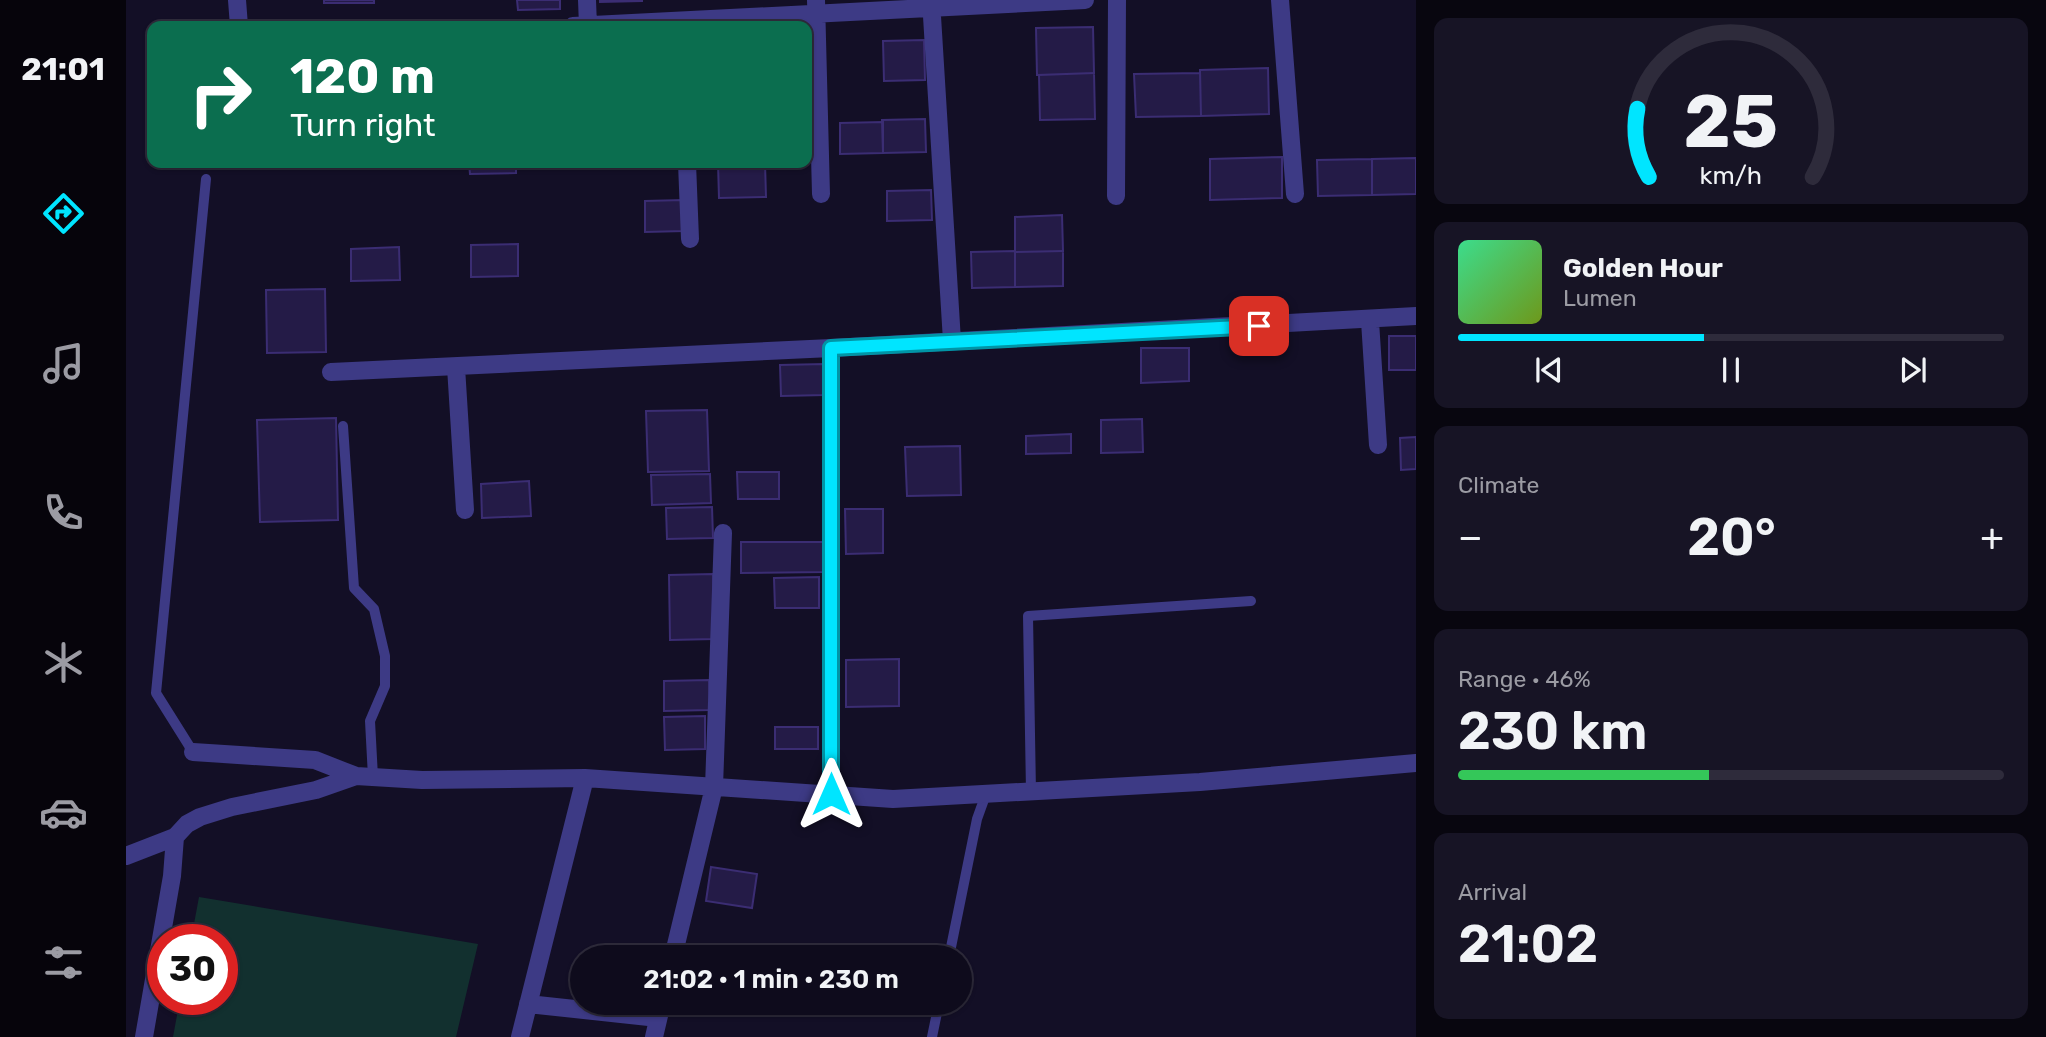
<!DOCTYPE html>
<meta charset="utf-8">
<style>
body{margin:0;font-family:Rubik,sans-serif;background:#171425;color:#f1f3f6;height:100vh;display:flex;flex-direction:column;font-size:26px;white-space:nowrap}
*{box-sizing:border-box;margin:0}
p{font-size:23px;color:#9b9ba3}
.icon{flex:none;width:38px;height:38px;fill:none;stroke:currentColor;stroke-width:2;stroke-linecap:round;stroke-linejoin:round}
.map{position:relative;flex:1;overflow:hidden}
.side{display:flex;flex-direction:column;gap:18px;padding:18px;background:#08060f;width:630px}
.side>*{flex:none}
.banner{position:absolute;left:21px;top:21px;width:665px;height:147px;border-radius:14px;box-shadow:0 2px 5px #0004,0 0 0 2px #2e2b3b;background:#0b6e4f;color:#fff;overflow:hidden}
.speed{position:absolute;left:21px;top:924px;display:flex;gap:14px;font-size:35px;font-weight:700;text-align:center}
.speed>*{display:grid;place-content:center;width:91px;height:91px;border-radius:50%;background:#0e0b1c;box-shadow:0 2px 5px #0004,0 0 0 2px #2e2b3b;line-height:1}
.speed .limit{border:10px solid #d22;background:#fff;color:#111}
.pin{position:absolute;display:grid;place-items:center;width:60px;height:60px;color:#fff;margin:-30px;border-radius:14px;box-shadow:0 4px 10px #0006}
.me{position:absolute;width:77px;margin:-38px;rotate:0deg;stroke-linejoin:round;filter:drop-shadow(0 0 5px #0008)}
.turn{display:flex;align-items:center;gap:24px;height:147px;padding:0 28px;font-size:32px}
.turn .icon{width:91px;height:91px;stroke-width:2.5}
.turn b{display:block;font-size:49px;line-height:60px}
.big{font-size:52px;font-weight:600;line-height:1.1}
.side .card{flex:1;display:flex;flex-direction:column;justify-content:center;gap:10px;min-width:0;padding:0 24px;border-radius:14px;background:#171425}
.side .dial{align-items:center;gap:0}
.dial svg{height:182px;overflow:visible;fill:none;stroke:#2e2b3b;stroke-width:7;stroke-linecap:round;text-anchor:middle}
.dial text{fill:#f1f3f6;stroke:none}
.song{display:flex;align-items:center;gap:21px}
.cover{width:84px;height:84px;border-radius:10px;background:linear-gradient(135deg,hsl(150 70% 55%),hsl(80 70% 35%))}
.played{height:7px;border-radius:4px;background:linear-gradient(90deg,#00e5ff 45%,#2e2b3b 45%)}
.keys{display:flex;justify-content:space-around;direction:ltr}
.heat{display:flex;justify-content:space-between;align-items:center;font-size:38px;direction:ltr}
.charge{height:10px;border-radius:5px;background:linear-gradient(90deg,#34c759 46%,#2e2b3b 0)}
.trip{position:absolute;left:444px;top:945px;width:402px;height:70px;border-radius:35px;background:#0e0b1c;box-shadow:0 2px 5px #0004,0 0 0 2px #2e2b3b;font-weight:600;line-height:70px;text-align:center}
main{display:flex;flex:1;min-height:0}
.menu{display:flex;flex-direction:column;width:126px;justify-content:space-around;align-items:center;background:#06040b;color:#9b9ba3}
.menu .icon{width:49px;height:49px}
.menu .on{color:#00e5ff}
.menu b{font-size:32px;color:#f1f3f6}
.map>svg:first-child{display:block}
.green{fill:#12302f}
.building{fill:#241b47;stroke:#3b2d73;stroke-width:2}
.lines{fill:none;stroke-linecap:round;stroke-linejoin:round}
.lane{stroke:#3d3a85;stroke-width:10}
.street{stroke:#3d3a85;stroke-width:18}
.route-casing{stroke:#0095a6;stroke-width:18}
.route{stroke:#00e5ff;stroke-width:12}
</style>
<main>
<nav class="menu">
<b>21:01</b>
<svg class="icon on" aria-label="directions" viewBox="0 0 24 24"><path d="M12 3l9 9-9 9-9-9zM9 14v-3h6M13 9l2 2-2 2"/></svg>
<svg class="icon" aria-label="music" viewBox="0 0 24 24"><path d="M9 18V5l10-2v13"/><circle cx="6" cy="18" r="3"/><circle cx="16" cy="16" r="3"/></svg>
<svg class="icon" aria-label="phone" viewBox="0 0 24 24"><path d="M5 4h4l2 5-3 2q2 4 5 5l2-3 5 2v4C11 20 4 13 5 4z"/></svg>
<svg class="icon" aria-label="climate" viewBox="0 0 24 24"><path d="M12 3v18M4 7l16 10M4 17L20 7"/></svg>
<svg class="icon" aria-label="car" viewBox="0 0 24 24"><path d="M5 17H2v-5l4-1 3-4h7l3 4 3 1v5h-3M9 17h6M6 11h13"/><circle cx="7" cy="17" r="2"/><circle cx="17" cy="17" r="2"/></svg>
<svg class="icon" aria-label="filters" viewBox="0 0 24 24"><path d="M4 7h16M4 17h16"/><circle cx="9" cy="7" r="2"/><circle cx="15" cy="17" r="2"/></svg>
</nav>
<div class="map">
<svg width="1290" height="1037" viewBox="0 0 1290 1037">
<rect width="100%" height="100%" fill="#130f26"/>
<path class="green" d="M73,897L352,944L330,1037H47L54,999H96V940H65Z"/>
<path class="building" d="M198,0H248V3H198Z
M391,0H434V9L392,10Z
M474,0H516V1L474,2Z
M967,27L968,73L911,75L910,28Z
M798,40L799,80L758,81L757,41Z
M1142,68L1143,114L1075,116L1074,70Z
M968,73L969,119L914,120L913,75Z
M1074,73L1075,116L1010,117L1008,74Z
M799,119L800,152L757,153L756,120Z
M757,122V153L714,154V123Z
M1156,157V198L1084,200V159Z
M1290,158V194L1246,195V159Z
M1246,159V195L1192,196L1191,160Z
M343,163H390V173L344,174Z
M469,163H511V166L469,167Z
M592,163H639L640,197L593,198Z
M805,190L806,220L761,221V191Z
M557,200L558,231L519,232V201Z
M936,215L937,251L889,252V217Z
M392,244V276L345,277V245Z
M273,247L274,280L225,281V249Z
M889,251V287L846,288L845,252Z
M937,251V286L889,287V252Z
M199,289L200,352L141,353L140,290Z
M1263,336H1290V370H1263Z
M1015,348H1063V381L1015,383Z
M698,364L699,395L655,396L654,365Z
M581,410L583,471L522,472L520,411Z
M210,418L212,520L134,522L131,420Z
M1016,419L1017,452L975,453V420Z
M945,434V453L900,454V436Z
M1290,437V469L1275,470L1274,438Z
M834,446L835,495L781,496L779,447Z
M611,472H653V499H612Z
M584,474L585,503L526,505L525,475Z
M403,481L405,516L356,518L355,484Z
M586,507L587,538L541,539L540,508Z
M719,509H757V553L720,554Z
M615,542H698V572L615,573Z
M587,574L588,639L544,640L543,575Z
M693,577V608H649L648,578Z
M773,659V706L720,707V660Z
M583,680L584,710L538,711V681Z
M579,716V749L539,750L538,717Z
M649,727H692V749H649Z
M585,867L631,874L626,908L580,901Z"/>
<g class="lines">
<path class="lane" d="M217,426L228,588L248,609L259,656V686L244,721L247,777
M67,752L30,693L80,179
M905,792L902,616L1125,601
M823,957L851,819L860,794
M806,1037L813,1003"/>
<path class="street" d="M111,0L113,26
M461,0L462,26
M690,0L695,194
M805,0L826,341
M1154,0L1169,194
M447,26L959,0
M561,163L564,239
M990,196L991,0
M1244,321L1252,445
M705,348V795
M330,367L339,510
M205,372L705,348L1290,316
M67,752L189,760L230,776
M0,856L49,837L61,824L74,817L106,807L190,790L230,776L296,780L459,778L767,799L1074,782L1290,763
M547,957L588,787L597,533
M402,1004L532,1018
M18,1037L46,876L49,837
M394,1037L459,778
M528,1037L536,1003"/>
</g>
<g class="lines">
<defs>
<path id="route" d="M705,794V348L1133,326"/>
</defs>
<use href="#route" class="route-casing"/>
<use href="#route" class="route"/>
</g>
</svg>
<div class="speed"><div class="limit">30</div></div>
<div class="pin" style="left:1133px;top:326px;background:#d93025"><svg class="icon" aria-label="arrive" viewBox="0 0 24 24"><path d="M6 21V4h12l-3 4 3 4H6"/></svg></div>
<svg class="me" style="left:705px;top:794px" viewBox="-20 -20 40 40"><path d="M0-17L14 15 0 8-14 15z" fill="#00e5ff" stroke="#fff" stroke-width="4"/></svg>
<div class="trip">21:02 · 1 min · 230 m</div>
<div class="banner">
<div class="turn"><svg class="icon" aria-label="right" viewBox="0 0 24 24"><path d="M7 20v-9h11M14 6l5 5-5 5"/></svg><div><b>120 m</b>Turn right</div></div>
</div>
</div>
<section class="side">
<div class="card dial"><svg viewBox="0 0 100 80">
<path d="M14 69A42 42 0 1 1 86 69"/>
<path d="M14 69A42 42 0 0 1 9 39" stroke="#00e5ff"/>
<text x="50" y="56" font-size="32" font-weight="700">25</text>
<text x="50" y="72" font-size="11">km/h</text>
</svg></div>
<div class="card">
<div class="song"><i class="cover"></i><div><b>Golden Hour</b><p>Lumen</p></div></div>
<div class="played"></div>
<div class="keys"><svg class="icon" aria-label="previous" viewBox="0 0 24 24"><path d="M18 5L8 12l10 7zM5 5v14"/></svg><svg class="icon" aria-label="pause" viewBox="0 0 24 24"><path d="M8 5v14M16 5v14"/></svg><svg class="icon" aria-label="next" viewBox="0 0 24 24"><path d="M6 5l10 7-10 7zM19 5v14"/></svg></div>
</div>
<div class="card"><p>Climate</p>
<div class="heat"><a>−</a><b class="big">20°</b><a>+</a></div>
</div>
<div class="card"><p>Range · 46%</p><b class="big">230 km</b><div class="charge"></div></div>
<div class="card"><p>Arrival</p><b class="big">21:02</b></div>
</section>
</main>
